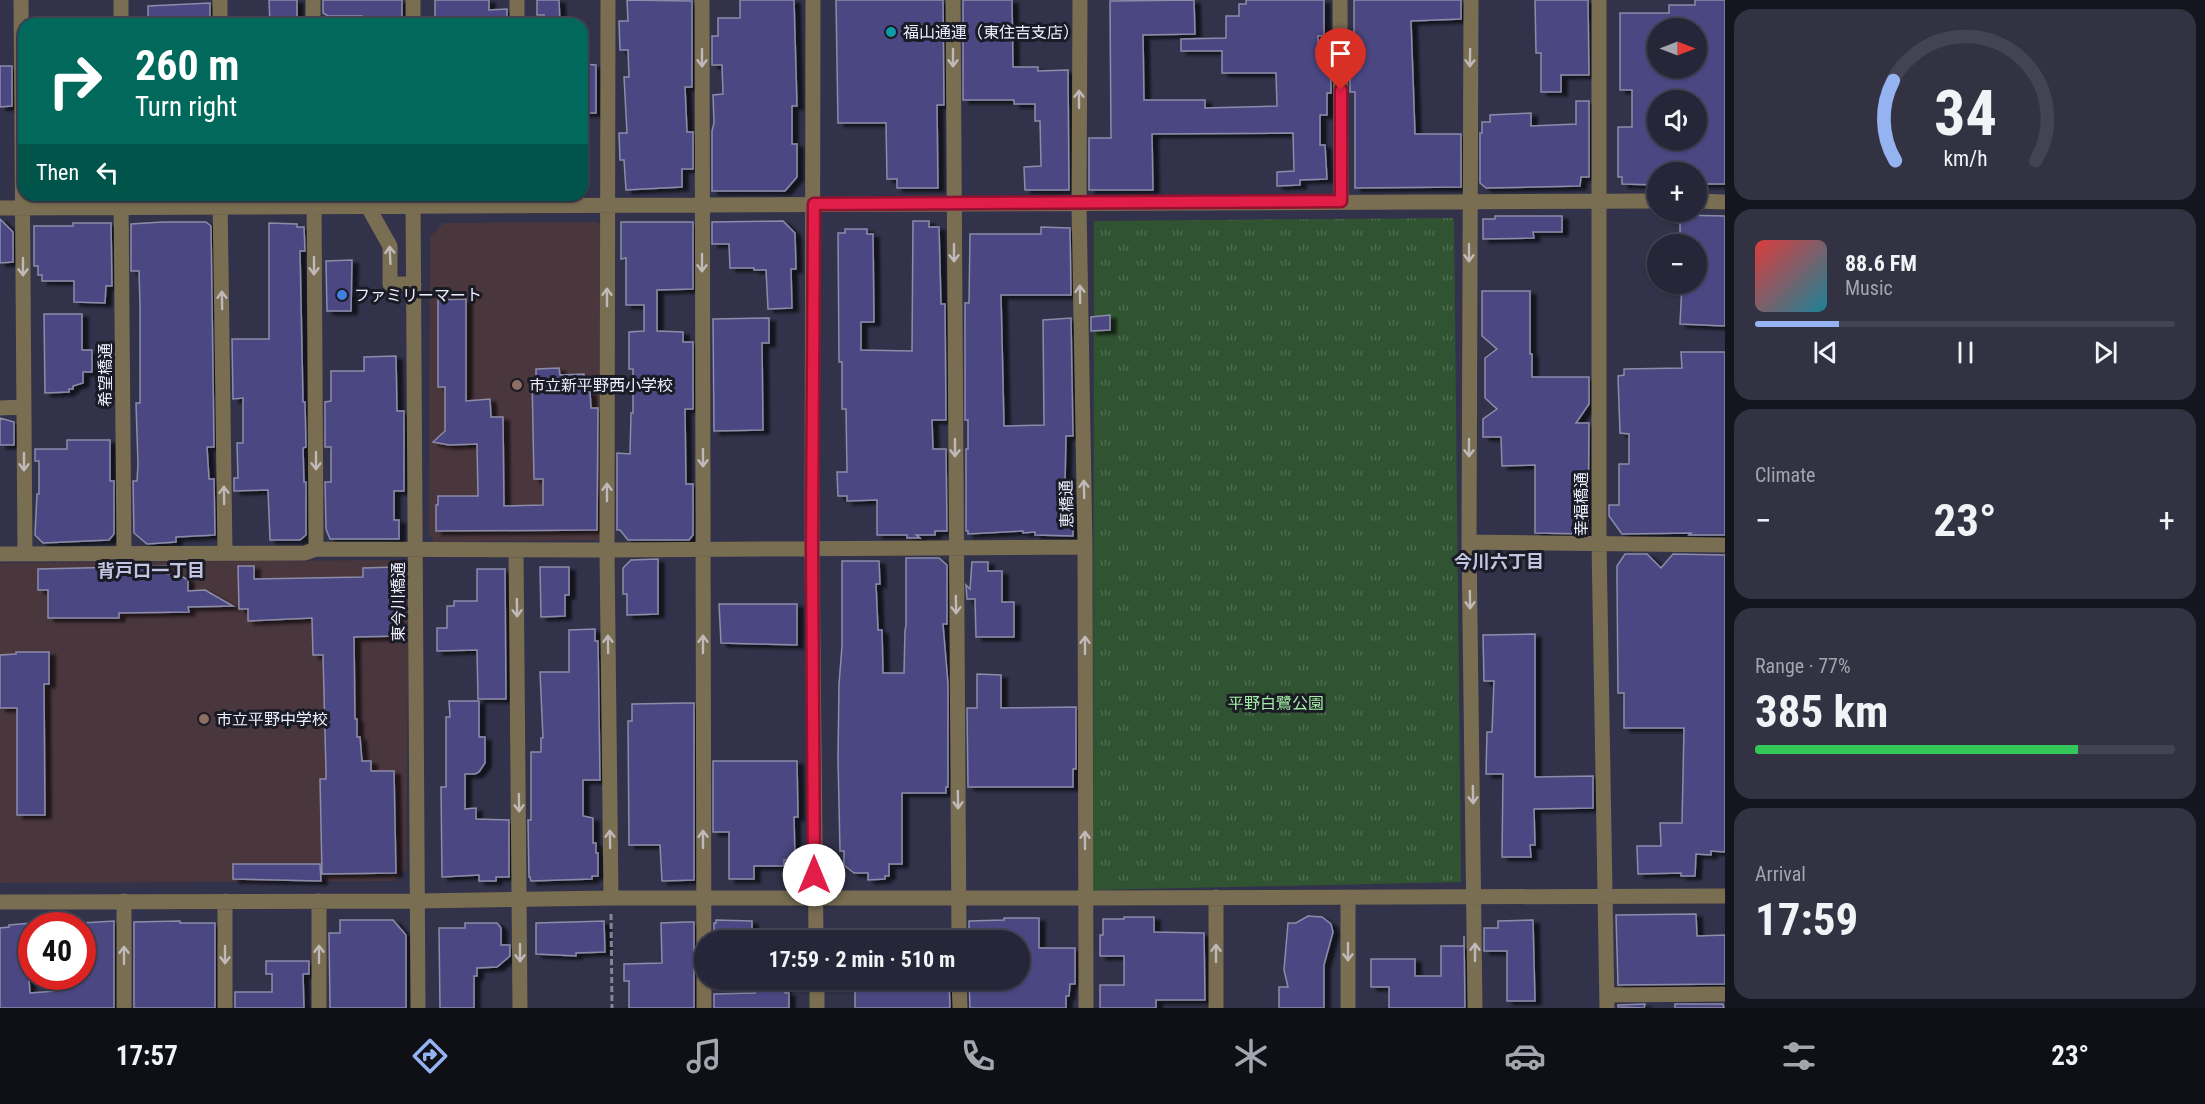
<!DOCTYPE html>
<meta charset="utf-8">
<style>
body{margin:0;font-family:"Roboto Condensed","Noto Sans JP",sans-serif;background:#323243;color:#f1f3f6;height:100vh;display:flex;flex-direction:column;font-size:22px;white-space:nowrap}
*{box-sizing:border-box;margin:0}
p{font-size:20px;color:#a4a5ae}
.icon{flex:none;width:33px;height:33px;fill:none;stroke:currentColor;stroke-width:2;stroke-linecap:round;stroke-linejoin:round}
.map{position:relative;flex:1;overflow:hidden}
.side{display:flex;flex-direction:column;gap:9px;padding:9px;background:#15151f;width:480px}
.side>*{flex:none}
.hud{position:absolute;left:18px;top:18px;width:570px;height:183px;border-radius:18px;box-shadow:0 2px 4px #0004,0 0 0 2px #424353;background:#00695c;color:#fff;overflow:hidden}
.needle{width:39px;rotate:90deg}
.buttons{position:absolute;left:1647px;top:18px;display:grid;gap:12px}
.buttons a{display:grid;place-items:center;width:60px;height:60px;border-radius:50%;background:#262638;box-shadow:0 2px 4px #0004,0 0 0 2px #424353;font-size:30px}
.speed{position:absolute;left:18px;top:912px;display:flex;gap:12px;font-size:30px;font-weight:700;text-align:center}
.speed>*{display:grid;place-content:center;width:78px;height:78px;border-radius:50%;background:#262638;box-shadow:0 2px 4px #0004,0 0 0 2px #424353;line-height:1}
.speed .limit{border:9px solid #d22;background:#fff;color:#111}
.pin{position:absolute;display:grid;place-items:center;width:51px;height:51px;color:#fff;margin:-62px -26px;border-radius:50% 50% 50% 0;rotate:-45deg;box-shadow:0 0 6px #0007}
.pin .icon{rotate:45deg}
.me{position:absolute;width:66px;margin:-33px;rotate:0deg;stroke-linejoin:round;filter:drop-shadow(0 0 4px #0008)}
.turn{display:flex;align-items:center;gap:21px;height:126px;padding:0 18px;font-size:27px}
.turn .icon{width:78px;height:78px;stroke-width:2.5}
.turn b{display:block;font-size:42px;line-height:51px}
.then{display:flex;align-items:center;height:57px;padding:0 18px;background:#0003;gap:12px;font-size:22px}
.big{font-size:45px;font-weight:700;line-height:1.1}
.side .card{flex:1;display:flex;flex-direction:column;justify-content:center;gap:9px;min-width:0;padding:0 21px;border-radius:18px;background:#323243}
.side .dial{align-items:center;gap:0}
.dial svg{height:156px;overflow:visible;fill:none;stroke:#424353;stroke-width:7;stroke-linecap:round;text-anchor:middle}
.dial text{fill:#f1f3f6;stroke:none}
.song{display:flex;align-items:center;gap:18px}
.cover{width:72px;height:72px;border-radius:9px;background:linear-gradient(135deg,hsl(0 70% 55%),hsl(190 70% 35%))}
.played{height:6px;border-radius:3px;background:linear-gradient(90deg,#95b2f1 20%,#424353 20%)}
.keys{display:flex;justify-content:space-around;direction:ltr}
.heat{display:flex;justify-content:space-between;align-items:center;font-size:33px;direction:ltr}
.charge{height:9px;border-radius:4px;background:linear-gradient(90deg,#34c759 77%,#424353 0)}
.trip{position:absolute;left:694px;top:930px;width:336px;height:60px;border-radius:30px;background:#262638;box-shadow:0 2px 4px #0004,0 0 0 2px #424353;font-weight:700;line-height:60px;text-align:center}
.dock{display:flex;height:96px;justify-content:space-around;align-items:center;background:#0f0f16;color:#a4a5ae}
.dock .icon{width:42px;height:42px}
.dock .current{color:#95b2f1}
.dock b{font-size:27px;color:#f1f3f6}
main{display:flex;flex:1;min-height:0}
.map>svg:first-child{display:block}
.education{fill:#4a363d}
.park{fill:url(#park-tufts)}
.building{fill:#4c4782;stroke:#8c8ca9;stroke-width:1.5;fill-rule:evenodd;filter:url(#shadow)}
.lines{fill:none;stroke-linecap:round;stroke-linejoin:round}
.path{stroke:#85859a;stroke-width:3;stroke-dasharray:6 3;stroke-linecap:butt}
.minor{stroke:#796d52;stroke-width:15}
.oneway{stroke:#bfbab9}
.route-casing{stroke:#92132f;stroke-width:15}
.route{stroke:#e11d48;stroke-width:10}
.culture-dot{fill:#0f9aa8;stroke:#1b1b26;stroke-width:2}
.shop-dot{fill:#3f7fe0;stroke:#1b1b26;stroke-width:2}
.education-dot{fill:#8d6e63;stroke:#1b1b26;stroke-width:2}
.labels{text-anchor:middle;stroke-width:6;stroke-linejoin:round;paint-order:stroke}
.poi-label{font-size:16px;fill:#ededfd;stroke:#1b1b26;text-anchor:start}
.street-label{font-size:16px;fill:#ededfd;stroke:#1b1b26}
.park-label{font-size:16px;fill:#a3eea4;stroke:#1b1b26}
.neighbourhood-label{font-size:18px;font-weight:bold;fill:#c3c3e2;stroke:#1b1b26}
</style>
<main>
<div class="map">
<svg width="1725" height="1008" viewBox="0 0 1725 1008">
<defs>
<pattern id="park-tufts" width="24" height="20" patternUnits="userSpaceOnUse" patternTransform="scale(1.5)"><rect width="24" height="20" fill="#305431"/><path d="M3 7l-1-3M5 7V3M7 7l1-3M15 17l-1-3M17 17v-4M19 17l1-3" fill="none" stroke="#4e6d50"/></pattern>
<filter id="shadow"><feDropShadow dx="6" dy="3.5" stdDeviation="1.5" flood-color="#0009"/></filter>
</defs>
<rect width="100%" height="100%" fill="#32324a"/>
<path class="education" d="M597,222L602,226L606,534L598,540L434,542L429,534L430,237L443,223Z
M400,560L409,568L406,869L394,881L0,883V563Z"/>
<path class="park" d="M1454,218L1461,882L1093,890L1094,221Z"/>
<path class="building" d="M269,0H297V24H270Z
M323,0H402V24H362V16H328L323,13Z
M435,0H489V10L507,9V24H435Z
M537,0H559L560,24H544V15H537Z
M627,0L692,1V87H685L687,132H693V169H682V187L626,190L624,160H620L619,133H627L624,77H629L628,50H620L619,21H628Z
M740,0H794L797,106H792V144H797V177L785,191H712V131L714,123L713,95L723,94L722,65H712V36H718V18H740Z
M836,0H943L944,105H937L938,188H897V179H887L886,123H838Z
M963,0H1012L1013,67H1038V71L1068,70L1069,190H1025L1024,167L1041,166L1040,121H1035V104H1014V100H963Z
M1194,0L1195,34L1143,35L1144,100H1205V108L1277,106L1276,73H1222V51H1181V39L1226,38V16H1239V4H1246V0H1324V36H1318L1319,66H1331V93H1327V115H1320V145H1325L1327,179L1300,180V185L1277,186V172L1294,171L1293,133L1152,134L1153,190H1089V138H1111L1110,1Z
M1354,0H1461V19L1411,21L1415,134H1461V187L1355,188V92H1350V66H1354Z
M1535,0H1588L1589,75H1561V92H1541V53H1536Z
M1695,0H1725V184H1696V172H1658V185L1622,184V177H1618V127H1632V90H1620V13H1669V5H1695ZM1658,28H1696V68H1658ZM1658,100H1696V140H1658Z
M210,3V24H148V6Z
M582,64L596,65V113H582Z
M0,66H12V106L0,107Z
M1576,101H1589V177H1581L1580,186L1486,188L1480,183V133H1482V122H1490V115L1531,113V126L1576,124Z
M1680,215L1725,216V326L1680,324L1682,284H1696V244H1680Z
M1495,216H1562V232H1533L1534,238L1483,239V219H1495Z
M0,219L13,232V262L0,263Z
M783,221L795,233L796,269H791L792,308L768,309L766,270H754V268H730L729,244H712V222Z
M913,221H929V227H939L941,304H945L946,420H932L933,449H946L947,531H935V535H916L920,538H907V535H877V500L847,501V496H838L837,472H847L846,409H842V362H839L838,233H845V229H867V234H873L874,322H861V350L912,351Z
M163,222H206L211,226L214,447H207L209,479H214L215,535L176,537V542L147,544L134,533L133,481H137L138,464L136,403H140V304L139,271H131V224Z
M621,222H693V289L657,290V331L683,332V342H693V409H685L686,484H693V535L689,540H628L620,530H617V453L630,454L631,413H633V369H629V332L644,331V305H626V258L621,259Z
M73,223H111L112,286H106L105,303L74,302V281H42V275H38V266H34V226H73Z
M269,223L297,224V227H304L305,251H300L303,402H305L306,447L303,448L304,482H306V535L300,540H270L268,490L234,491V478H238L237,443H243V398L233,399L232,339H269Z
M1041,227L1070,228L1071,295H1001L1004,426L1044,425L1043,320L1071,318L1073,436H1066L1065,483H1068V508H1073V536L1035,535V532L1023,533V531L968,534V531H966V449H968V420H965V303H969L970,234H1041Z
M352,260L351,311H327L326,261Z
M1482,291H1530V354H1532V377H1589V404L1576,423H1589L1588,534L1535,533V465L1502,466L1501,437H1483V419L1497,409L1485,398V358L1497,349L1482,336Z
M466,299V401L490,399L491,417H503L504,506L543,505V479H534L532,379H536V369L559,368L560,375L584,374V392H590L591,408H598L597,530L436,531V505H438V496H478L477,444L449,445L433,442L445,431V387H438V300Z
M44,314H82V350H92V372H83V383L73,386V389H69V392L45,393Z
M1110,315V330L1091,331V317Z
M769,318V343H762L763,430L714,431L713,319Z
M1681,352H1725V535H1689L1691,533L1622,534L1609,516V505H1619V464H1629V434L1620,433L1618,376L1624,375V369L1682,368Z
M396,356L397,411H404V491H394V520H399V539H330L326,529L325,482H331V447H325V402L331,401V371H364V357Z
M0,418L14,422V445H0Z
M67,440H110V481H114V534L109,540L43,543L35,535L37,494H39V461H35V449H67Z
M1625,554H1647L1661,568L1673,554L1725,555V852L1711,851V855L1696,854L1695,876H1681V873L1638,874L1637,846H1661L1660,823H1682L1684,728H1624V693H1618L1617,579V566Z
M906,558H939L947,565V624H943L948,684V787H946V793H902V864H889V876H885V879L868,880V873H854L844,865V851H840L838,759L839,684L842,646V561H879L880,584H876L878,630H882L883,673H904L905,630L906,626Z
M658,559V614L627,615V594H623V568L631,560Z
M972,562H988V571H1002V602H1014V637H976L975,599H967L966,585L970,589Z
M167,566V574H178L188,580V591L205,590L233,606L188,607L189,612L119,613V618H48V590H38V569Z
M238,566H254V579L363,577V568L395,567V612L396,621H399V636L354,637L355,719H357V737H360L362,761H371V771H394L396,873L322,874L320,779H326V772L323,655H313L312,618L248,621V609H239Z
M540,567H569V595H565V616L541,617Z
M477,569H505L506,699H478L477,650L437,651V628H447V606H454V601H477Z
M719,604H797V645L721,643Z
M595,629V641H598L600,780H583V816L593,818V843H596V853H598V876H592V879L531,881L530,877H529L528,820H531V752H541V738H543L540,672H569V630Z
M1535,634V777L1593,776V808L1534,809L1535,845H1530L1531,857H1502L1503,774H1486L1487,732H1492L1494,681H1484L1483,635Z
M16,652H49V684H44L45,815H17V708H0V655L16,654Z
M977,674L1001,675V708L1076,707V769H1073V787H968L967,708H977Z
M449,701H479V737H485V763L479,772L475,774H465V809L476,808V819L509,820V877H496V881H479V875L442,877L441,787H446V717H450Z
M686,703H694V880L662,881L660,845H629L628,721H632V704Z
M713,761H797L798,817H794L795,860H784V866H754V879H729V832H713Z
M233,864H320L321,881L233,879Z
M1696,914L1697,936L1725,935V984L1618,985L1616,915Z
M1308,916L1322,917L1331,924L1333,932L1324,965V1008H1279V987H1288L1284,970L1288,923H1296Z
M1124,917H1154V932L1204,933L1205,1000H1156V1008H1100V985H1124V956H1100V935H1103V919H1124Z
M1004,918H1039V948H1075V984H1070L1069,996H1066V1008H970L969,980H1020V940H971V936H969V921L1004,920Z
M340,920H393L406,935V1008H330L329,933H340Z
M716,920L752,921V940H714V923H716Z
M1533,920L1535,1001H1507V951H1484V928H1498V921Z
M114,921V1008H0V928L9,927V925L32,923V951H27L30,993L56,991L55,976H82V923Z
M180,921V923H215V1008H134V922Z
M604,921L605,952L576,953V956L536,954V923Z
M686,922H694V1008H629V981H624V964L662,963L661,923Z
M465,923H497L501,928V945H510V956L497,967L477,968V976H474V1008H440L439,928H465Z
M1464,936L1465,1008H1389V987H1371V959H1415V976H1441V946H1464Z
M266,961H309V974H303L304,1008H235V992H272V974H266Z
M855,980H949L950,1008H855Z
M755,981H785V993H789V1008H714V994L755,993Z
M1645,1004L1644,1008L1618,1007V1005Z
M1675,1004H1723L1724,1008H1675Z"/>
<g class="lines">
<path class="path" d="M611,914L612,1008"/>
<path class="minor" d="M21,0L25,554
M121,0V24
M220,0V24
M313,0V24
M517,0V24
M608,0L607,550L611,898
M702,0L704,1008
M813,0L812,547L816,940
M953,0L959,940
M1080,0L1079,204L1085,547L1086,1008
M1340,0L1341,201
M1471,0L1469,542L1475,1008
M1599,0V543L1607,1008
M413,24V0
M121,195L124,554
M220,195L225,553
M314,195L316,549
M413,195L418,1008
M1696,201L1725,202
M368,207L390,246V284H414
M0,208L1658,201
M0,408L24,407
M1469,542L1725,545
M516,550L520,1008
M0,554L305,553L316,549L607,550L1085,547
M1216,897V1008
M1348,897V1008
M124,901V1008
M225,901V1008
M319,901V1008
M0,902L417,901L611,898H1085L1725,896
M817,980V1008
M959,980L960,1008
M1607,995L1725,994"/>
</g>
<defs><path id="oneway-shaft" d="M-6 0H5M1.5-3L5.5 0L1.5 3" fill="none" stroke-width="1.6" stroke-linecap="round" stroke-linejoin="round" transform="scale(1.5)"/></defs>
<g class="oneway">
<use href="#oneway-shaft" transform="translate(702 58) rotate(90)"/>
<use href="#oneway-shaft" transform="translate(953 58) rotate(90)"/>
<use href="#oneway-shaft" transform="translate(1470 58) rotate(91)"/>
<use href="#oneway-shaft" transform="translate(1079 99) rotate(-90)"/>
<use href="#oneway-shaft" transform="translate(954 253) rotate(90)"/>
<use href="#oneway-shaft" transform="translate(1469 253) rotate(90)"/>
<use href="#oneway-shaft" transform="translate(390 255) rotate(-93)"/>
<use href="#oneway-shaft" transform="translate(702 263) rotate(90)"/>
<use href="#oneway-shaft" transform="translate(314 266) rotate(90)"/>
<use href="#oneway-shaft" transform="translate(23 267) rotate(90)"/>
<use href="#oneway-shaft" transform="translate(1080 294) rotate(-91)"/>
<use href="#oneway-shaft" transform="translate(607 297) rotate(-90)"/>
<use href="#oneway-shaft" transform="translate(222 300) rotate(-91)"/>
<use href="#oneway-shaft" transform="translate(955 448) rotate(90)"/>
<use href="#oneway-shaft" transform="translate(1469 448) rotate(90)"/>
<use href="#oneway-shaft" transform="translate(703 458) rotate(90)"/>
<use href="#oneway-shaft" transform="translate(316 461) rotate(90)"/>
<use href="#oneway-shaft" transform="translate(24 462) rotate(90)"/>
<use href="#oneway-shaft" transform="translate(1084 489) rotate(-91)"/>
<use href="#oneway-shaft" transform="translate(607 492) rotate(-90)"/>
<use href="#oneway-shaft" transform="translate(224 495) rotate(-91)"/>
<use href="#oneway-shaft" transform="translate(1470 600) rotate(89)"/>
<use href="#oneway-shaft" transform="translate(956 605) rotate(89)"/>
<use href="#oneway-shaft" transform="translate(517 608) rotate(89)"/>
<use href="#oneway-shaft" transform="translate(608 644) rotate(-91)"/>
<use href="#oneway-shaft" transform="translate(703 644) rotate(-90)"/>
<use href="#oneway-shaft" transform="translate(1085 645) rotate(-90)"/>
<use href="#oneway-shaft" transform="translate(1473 795) rotate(89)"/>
<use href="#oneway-shaft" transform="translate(958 800) rotate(89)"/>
<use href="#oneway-shaft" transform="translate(519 803) rotate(89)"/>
<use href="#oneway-shaft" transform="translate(610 839) rotate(-91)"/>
<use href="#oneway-shaft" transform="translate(703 839) rotate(-90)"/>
<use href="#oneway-shaft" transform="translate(1085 840) rotate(-90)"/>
<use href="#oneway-shaft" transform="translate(1348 952) rotate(90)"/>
<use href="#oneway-shaft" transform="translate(1475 952) rotate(-90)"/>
<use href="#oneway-shaft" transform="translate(520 953) rotate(90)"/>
<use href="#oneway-shaft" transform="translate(1216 953) rotate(-90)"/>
<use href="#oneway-shaft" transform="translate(319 954) rotate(-90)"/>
<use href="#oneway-shaft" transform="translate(124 955) rotate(-90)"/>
<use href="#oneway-shaft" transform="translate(225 955) rotate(90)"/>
</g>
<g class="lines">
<defs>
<path id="route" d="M814,875L812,548L814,204L1341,201V90"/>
</defs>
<use href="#route" class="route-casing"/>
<use href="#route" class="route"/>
</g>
<circle class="culture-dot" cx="891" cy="32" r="6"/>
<circle class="shop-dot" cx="342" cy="295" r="6"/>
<g class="education-dot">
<circle cx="517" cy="385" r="6"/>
<circle cx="204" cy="719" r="6"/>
</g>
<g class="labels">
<g class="poi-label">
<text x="903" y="38">福山通運（東住吉支店）</text>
<text x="354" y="301">ファミリーマート</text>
<text x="529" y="391">市立新平野西小学校</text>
<text x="216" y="725">市立平野中学校</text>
</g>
<g class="street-label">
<text transform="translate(105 375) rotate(-90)" y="6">希望橋通</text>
<text transform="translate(1066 504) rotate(-91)" y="6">恵橋通</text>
<text transform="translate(1581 504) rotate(-90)" y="6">幸福橋通</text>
<text transform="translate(398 602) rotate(-90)" y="6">東今川橋通</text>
</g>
<g class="park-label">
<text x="1276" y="709">平野白鷺公園</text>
</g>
<g class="neighbourhood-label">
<text x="1499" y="568">今川六丁目</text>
<text x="151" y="577">背戸口一丁目</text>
</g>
</g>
</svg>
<div class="buttons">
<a><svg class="needle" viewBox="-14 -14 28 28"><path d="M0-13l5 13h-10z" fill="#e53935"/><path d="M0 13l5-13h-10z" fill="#a4a5ae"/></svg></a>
<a><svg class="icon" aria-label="sound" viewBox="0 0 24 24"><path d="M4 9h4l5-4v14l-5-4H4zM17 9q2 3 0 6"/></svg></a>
<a>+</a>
<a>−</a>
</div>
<div class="speed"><div class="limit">40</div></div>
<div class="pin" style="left:1341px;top:90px;background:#d93025"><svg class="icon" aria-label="arrive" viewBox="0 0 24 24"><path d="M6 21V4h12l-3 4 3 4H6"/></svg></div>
<svg class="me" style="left:814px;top:875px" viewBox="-20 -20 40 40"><circle r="19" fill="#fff"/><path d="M0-13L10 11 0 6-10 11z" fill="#e11d48"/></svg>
<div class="trip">17:59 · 2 min · 510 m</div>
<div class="hud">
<div class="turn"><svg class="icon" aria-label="right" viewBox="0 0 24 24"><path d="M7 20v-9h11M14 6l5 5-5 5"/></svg><div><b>260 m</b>Turn right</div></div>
<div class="then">Then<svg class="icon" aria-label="left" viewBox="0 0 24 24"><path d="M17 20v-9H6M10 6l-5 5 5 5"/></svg></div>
</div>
</div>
<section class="side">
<div class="card dial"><svg viewBox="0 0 100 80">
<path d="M14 69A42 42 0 1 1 86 69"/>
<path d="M14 69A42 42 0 0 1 13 28" stroke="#95b2f1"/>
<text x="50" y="56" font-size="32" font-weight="700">34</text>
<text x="50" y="72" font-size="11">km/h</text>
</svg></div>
<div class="card">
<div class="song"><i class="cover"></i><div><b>88.6 FM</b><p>Music</p></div></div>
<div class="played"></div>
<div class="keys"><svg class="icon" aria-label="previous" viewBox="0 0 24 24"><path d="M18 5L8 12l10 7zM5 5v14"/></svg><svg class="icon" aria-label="pause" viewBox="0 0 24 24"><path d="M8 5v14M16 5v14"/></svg><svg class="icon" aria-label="next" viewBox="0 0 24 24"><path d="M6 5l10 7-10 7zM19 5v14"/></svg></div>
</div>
<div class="card"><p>Climate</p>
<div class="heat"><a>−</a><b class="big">23°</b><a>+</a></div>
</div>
<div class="card"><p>Range · 77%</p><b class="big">385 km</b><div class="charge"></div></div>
<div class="card"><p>Arrival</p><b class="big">17:59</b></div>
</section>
</main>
<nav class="dock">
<b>17:57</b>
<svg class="icon current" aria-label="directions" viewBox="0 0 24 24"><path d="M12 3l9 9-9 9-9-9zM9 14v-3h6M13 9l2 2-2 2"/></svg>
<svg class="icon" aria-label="music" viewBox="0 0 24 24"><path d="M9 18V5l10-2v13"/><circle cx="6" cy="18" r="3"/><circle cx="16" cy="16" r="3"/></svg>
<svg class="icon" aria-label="phone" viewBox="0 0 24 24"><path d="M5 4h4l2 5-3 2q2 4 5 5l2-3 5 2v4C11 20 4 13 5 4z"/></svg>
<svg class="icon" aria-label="climate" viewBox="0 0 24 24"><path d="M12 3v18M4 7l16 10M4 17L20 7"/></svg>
<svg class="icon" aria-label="car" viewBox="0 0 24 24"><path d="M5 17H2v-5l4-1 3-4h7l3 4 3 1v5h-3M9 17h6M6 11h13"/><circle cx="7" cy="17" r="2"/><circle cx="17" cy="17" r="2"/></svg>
<svg class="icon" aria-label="filters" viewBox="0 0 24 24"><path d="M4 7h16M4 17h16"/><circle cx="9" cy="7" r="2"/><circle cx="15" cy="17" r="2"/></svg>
<b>23°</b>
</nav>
